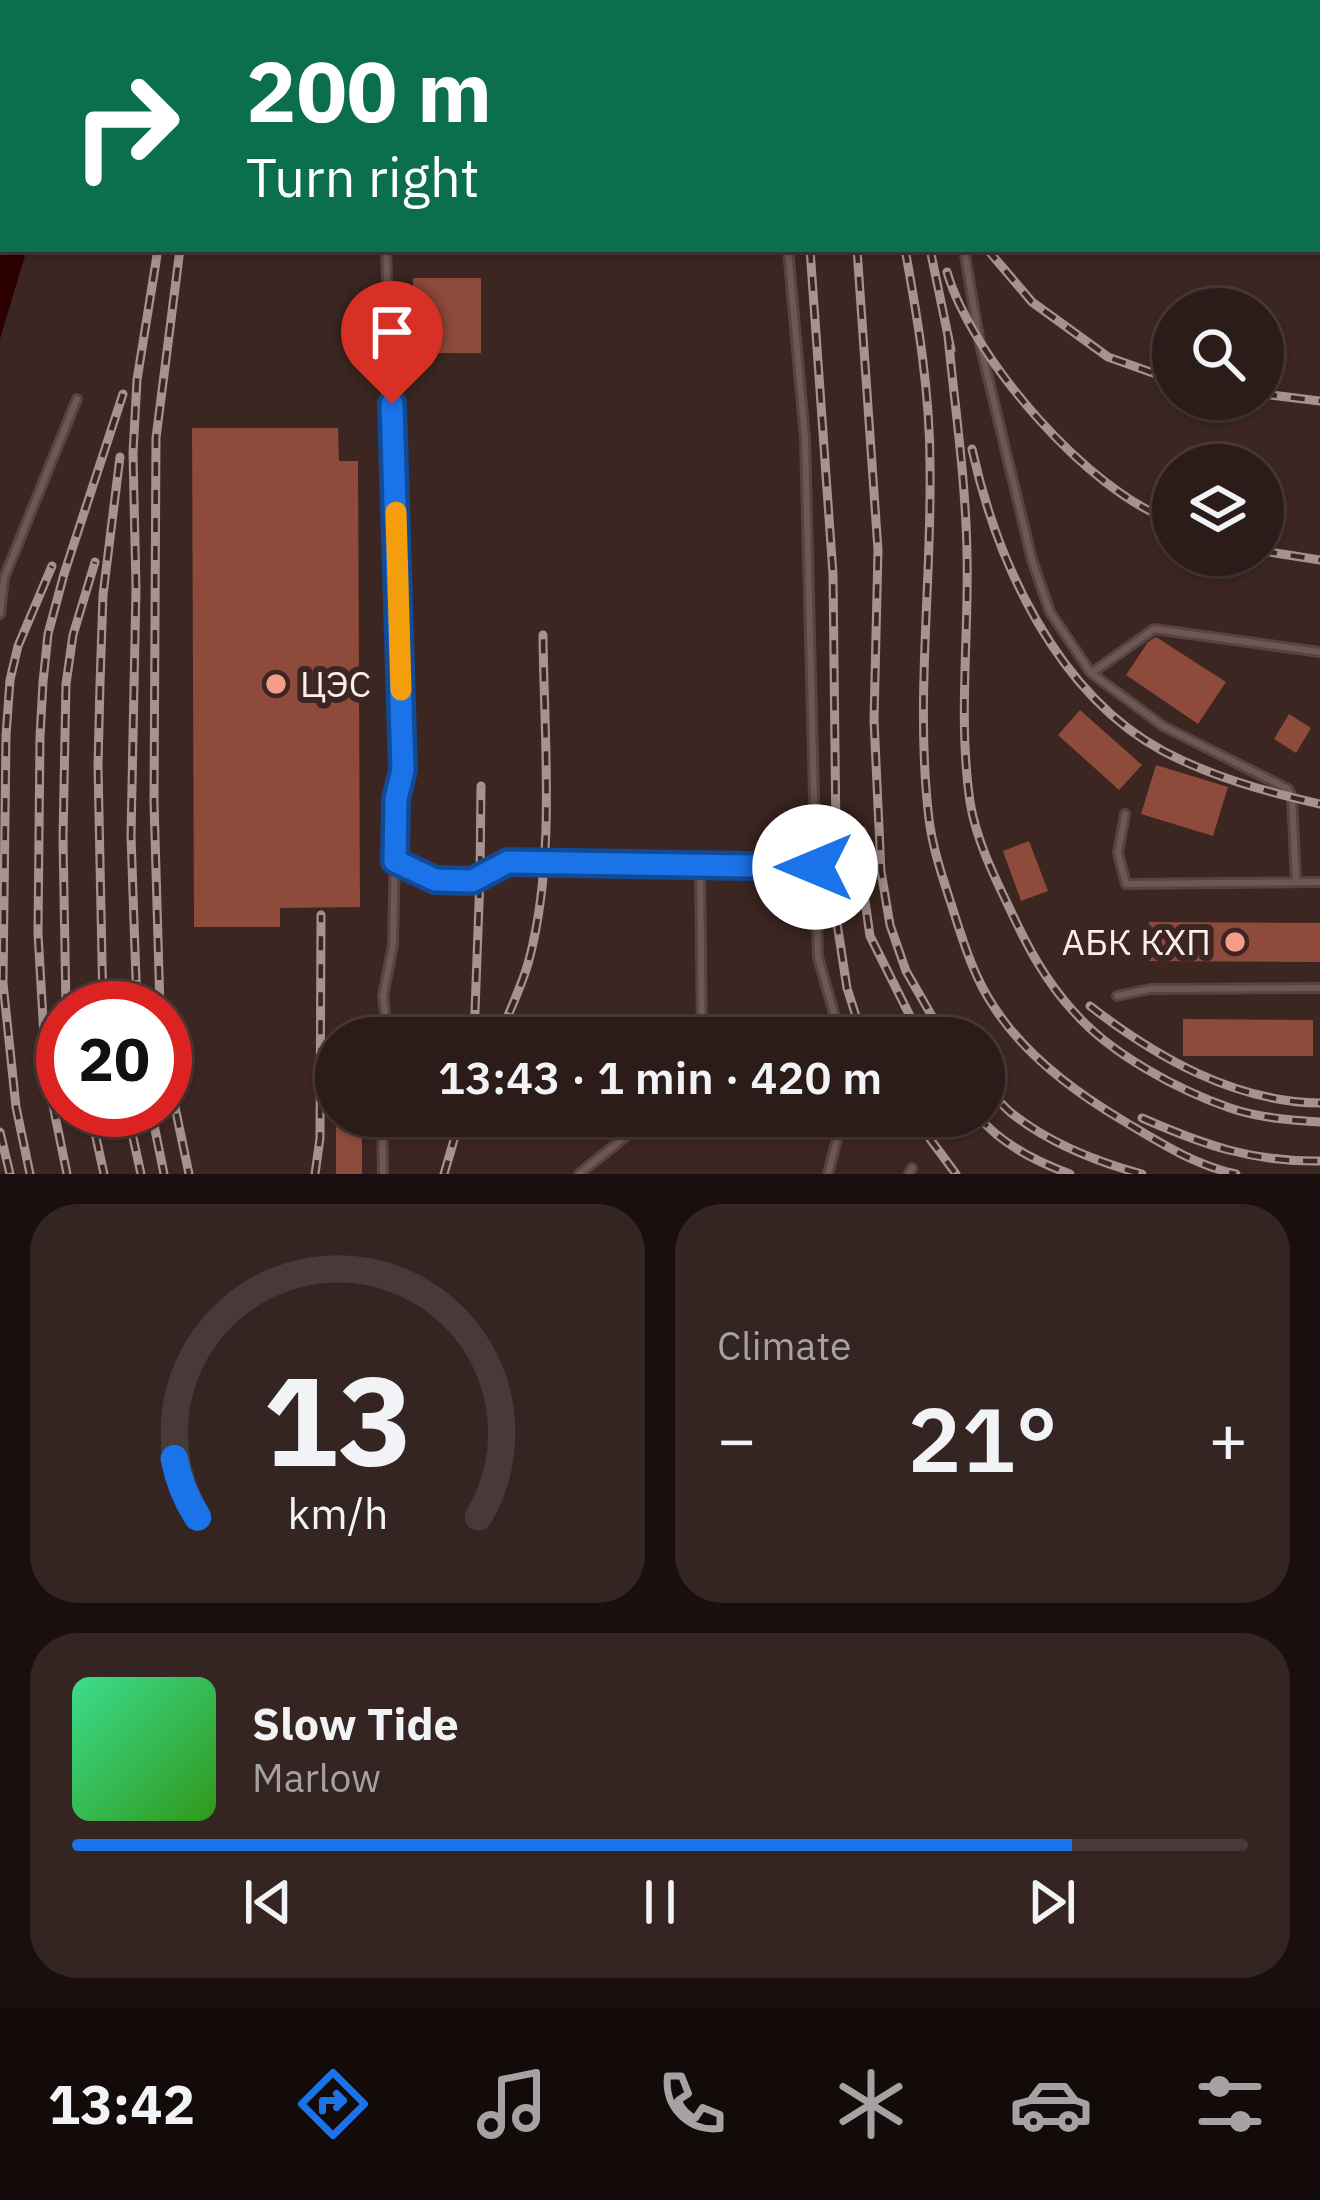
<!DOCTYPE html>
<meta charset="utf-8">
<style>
body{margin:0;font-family:"IBM Plex Sans",sans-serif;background:#342522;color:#f1f3f6;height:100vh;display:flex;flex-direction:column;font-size:45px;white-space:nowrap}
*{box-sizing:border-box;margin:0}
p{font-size:39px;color:#a6a1a2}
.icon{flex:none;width:66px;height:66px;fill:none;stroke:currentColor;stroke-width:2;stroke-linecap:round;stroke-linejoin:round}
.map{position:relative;height:1174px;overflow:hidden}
.drawer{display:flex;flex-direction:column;gap:30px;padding:30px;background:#180f0e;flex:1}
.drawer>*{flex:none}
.hud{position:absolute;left:0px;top:0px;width:1320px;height:252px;box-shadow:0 3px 9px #0004,0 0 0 3px #483a38;background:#0b6e4f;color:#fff;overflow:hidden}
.fabs{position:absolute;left:1152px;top:288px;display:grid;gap:24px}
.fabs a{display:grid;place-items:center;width:132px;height:132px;border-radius:50%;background:#2c1c19;box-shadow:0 3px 9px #0004,0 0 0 3px #483a38;font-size:60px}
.speed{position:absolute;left:36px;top:981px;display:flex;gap:24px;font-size:60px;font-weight:700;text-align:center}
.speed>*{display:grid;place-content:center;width:156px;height:156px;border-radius:50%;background:#2c1c19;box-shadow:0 3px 9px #0004,0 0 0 3px #483a38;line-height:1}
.speed .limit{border:18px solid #d22;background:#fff;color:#111}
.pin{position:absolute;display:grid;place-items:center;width:102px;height:102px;color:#fff;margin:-123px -51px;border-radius:50% 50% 50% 0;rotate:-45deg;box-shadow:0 0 12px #0007}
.pin .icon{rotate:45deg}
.me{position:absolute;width:132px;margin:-66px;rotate:270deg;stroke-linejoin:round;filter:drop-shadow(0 0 9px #0008)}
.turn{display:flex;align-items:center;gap:42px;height:252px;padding:0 48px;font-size:54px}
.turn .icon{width:156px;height:156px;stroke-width:2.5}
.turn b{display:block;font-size:84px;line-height:102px}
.big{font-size:90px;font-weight:600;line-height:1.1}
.drawer .widget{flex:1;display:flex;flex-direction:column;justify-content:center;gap:18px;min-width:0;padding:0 42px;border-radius:48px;background:#342522}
.drawer .dial{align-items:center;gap:0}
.dial svg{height:312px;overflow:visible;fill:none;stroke:#483a38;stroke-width:7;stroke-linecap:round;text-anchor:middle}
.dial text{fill:#f1f3f6;stroke:none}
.song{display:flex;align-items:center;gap:36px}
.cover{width:144px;height:144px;border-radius:18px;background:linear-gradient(135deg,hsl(150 70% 55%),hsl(110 70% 35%))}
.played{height:12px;border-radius:6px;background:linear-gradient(90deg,#1a73e8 85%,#483a38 85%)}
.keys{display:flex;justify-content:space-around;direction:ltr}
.heat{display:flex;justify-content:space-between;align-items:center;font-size:66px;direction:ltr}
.drawer .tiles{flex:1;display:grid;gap:30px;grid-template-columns:1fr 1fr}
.widget:last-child{grid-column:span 2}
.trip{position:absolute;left:315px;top:1017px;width:690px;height:120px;border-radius:60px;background:#2c1c19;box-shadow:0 3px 9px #0004,0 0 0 3px #483a38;font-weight:600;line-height:120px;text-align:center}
.tab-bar{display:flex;height:192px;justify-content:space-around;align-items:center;background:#120b0a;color:#a6a1a2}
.tab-bar .icon{width:84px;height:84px}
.tab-bar .current{color:#1a73e8}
.tab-bar b{font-size:54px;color:#f1f3f6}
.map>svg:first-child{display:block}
.water{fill:#2c0000}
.building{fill:#8e4a3b}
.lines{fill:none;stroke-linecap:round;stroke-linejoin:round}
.service-casing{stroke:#564440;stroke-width:12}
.service{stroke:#705751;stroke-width:6}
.rail-casing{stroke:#a6938f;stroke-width:9}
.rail{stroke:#3b2621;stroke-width:4.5;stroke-dasharray:14;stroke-linecap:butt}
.route-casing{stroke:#114b97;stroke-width:30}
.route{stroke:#1a73e8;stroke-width:21}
.slow{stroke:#f59e0b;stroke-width:21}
.poi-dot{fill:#f49e89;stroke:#3b2621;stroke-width:4.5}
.labels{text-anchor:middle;stroke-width:12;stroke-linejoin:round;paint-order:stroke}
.poi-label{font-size:36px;fill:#feeeeb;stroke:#3b2621;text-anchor:start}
</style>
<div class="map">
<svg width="1320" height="1174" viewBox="0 0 1320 1174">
<rect width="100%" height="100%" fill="#3b2621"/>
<path class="water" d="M0,39L3,43V249H27L0,339Z"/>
<path class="building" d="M413,278H481V353H413Z
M192,428H338L339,461H358L360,907L280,908V927H194Z
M1156,637L1226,682L1198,724L1126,675L1148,642Z
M1080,710L1142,765L1119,790L1058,735Z
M1289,714L1311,728L1296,753L1274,739Z
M1156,765L1228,787L1213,836L1141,814Z
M1029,841L1048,891L1021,901L1003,851Z
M1149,922L1320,923V962L1149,961Z
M1183,1019L1313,1020V1056H1183Z
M336,1116H362V1174H336Z"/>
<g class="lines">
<defs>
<path id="service" d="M381,0V3
M715,0L716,3
M1317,3V0
M1317,135L1320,136
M386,249L403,771L396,799L393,945L383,996L388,1038
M788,249L805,438L818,957L841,1038
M964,249L980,344L1032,560L1050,612L1091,673L1163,726L1288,789L1292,797L1296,881
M0,614L4,578L77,399
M1093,672L1154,629L1320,652
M1125,814L1118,853L1126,884L1320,882
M396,862L435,880L472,881L508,862L815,867
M700,866L702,1038
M1117,996L1150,989L1320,988
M382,1116L383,1174
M579,1174L651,1116
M828,1174L843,1116
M909,1174L912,1168"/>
</defs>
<use href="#service" class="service-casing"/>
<use href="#service" class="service"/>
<defs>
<path id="rail" d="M149,0L150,3
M750,0L751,3
M827,0L828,3
M878,0L879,3
M932,0L934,3
M174,3V0
M197,3L198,0
M1317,236H1320
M810,249L833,574L837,923L847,988L863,1038
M857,249L878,550L874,720L881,871L890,925L906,971L933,1018L948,1038
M905,249C918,320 930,393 930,465C932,583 915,702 929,819C933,852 945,884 955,916C965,947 975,979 994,1007C1025,1055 1073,1091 1122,1120C1159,1142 1194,1165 1236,1174
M930,249L951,350
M987,249L1032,302L1108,357L1173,380
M947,272C972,358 1088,492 1173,521
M948,336C955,408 966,482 967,555C969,637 958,720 970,802C976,838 992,872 1008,905C1026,944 1045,981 1075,1013C1111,1054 1178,1090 1230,1108C1259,1118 1290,1120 1320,1122
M1263,394L1320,401
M972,449C997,563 1057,694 1163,751C1212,777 1267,792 1320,804
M1263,551L1320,560
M862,831L863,887L870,936L921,1038
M1090,1006C1156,1057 1234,1102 1320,1103
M66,1008L63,838L66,684L73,635L95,562
M103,1008L98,766L100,684L103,595L120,457
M137,1008L131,836L136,588L133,453L137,380L158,249
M160,1008L154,802L156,438L180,249
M474,1038L480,877L481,786
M498,1038C509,1013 522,986 529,960C556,858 544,740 543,635
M165,1059L189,1174
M984,1083C992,1093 1001,1104 1010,1112C1047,1142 1097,1162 1142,1174
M90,1110L104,1174
M127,1110L141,1174
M151,1110L164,1174
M913,1116L956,1174
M978,1116C1001,1144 1037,1162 1070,1174
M1142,1118C1204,1145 1252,1162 1320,1161
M0,1132L10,1174
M30,1174L16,1107L3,983L6,736L10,680L18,646L52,566
M67,1174L46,1071L38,933L40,737L43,682L48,634L64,574L123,394
M315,1174L320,1138L321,915
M444,1174L461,1116"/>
</defs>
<use href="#rail" class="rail-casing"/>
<use href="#rail" class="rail"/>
</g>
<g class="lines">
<defs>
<path id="route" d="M392,404L403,770L396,799L395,861L435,880L472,881L508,862L815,867"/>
</defs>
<use href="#route" class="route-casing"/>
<use href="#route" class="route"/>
<path class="slow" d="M396,512L401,690"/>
</g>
<g class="poi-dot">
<circle cx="276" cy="684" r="12"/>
<circle cx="1235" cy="942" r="12"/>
</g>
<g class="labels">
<g class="poi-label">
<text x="300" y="697">ЦЭС</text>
<text x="1211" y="955" text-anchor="end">АБК КХП</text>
</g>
</g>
</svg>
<div class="fabs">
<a><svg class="icon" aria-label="search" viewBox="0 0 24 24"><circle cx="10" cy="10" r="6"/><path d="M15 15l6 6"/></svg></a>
<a><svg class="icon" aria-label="layers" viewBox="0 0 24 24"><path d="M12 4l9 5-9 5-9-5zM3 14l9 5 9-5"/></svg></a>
</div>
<div class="speed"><div class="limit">20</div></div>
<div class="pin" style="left:392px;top:404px;background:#d93025"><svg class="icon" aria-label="arrive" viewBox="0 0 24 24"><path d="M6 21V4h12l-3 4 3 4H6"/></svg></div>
<svg class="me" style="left:815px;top:867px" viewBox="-20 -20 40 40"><circle r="19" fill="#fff"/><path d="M0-13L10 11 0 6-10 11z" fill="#1a73e8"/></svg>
<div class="trip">13:43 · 1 min · 420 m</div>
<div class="hud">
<div class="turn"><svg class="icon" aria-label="right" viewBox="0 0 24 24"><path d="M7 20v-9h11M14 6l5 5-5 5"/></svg><div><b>200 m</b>Turn right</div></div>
</div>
</div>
<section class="drawer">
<div class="tiles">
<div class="widget dial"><svg viewBox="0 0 100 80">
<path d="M14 69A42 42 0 1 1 86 69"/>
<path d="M14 69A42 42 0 0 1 8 54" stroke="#1a73e8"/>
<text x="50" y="56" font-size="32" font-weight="700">13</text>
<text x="50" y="72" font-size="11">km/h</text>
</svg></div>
<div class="widget"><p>Climate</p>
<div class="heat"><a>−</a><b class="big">21°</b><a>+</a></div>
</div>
<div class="widget">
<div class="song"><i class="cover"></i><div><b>Slow Tide</b><p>Marlow</p></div></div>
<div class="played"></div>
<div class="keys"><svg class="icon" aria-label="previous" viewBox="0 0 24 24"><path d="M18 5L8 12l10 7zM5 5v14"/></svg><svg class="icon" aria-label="pause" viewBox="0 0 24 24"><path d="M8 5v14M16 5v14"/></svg><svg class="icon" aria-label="next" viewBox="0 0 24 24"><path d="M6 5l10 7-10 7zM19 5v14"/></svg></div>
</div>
</div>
</section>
<nav class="tab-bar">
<b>13:42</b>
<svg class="icon current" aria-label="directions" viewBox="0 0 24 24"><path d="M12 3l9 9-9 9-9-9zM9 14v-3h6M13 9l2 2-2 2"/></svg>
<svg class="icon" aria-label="music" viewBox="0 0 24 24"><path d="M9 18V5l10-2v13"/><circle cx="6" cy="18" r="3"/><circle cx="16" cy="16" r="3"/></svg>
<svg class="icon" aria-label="phone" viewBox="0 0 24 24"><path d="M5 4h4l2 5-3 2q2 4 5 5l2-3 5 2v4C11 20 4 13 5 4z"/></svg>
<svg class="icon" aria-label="climate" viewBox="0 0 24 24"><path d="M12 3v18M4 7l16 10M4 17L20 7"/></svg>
<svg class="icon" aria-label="car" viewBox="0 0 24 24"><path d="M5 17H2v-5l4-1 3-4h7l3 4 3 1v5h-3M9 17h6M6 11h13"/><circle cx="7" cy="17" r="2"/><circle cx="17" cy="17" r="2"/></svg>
<svg class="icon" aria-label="filters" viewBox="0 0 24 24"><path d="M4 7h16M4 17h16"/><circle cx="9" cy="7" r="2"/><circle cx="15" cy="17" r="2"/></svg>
</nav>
